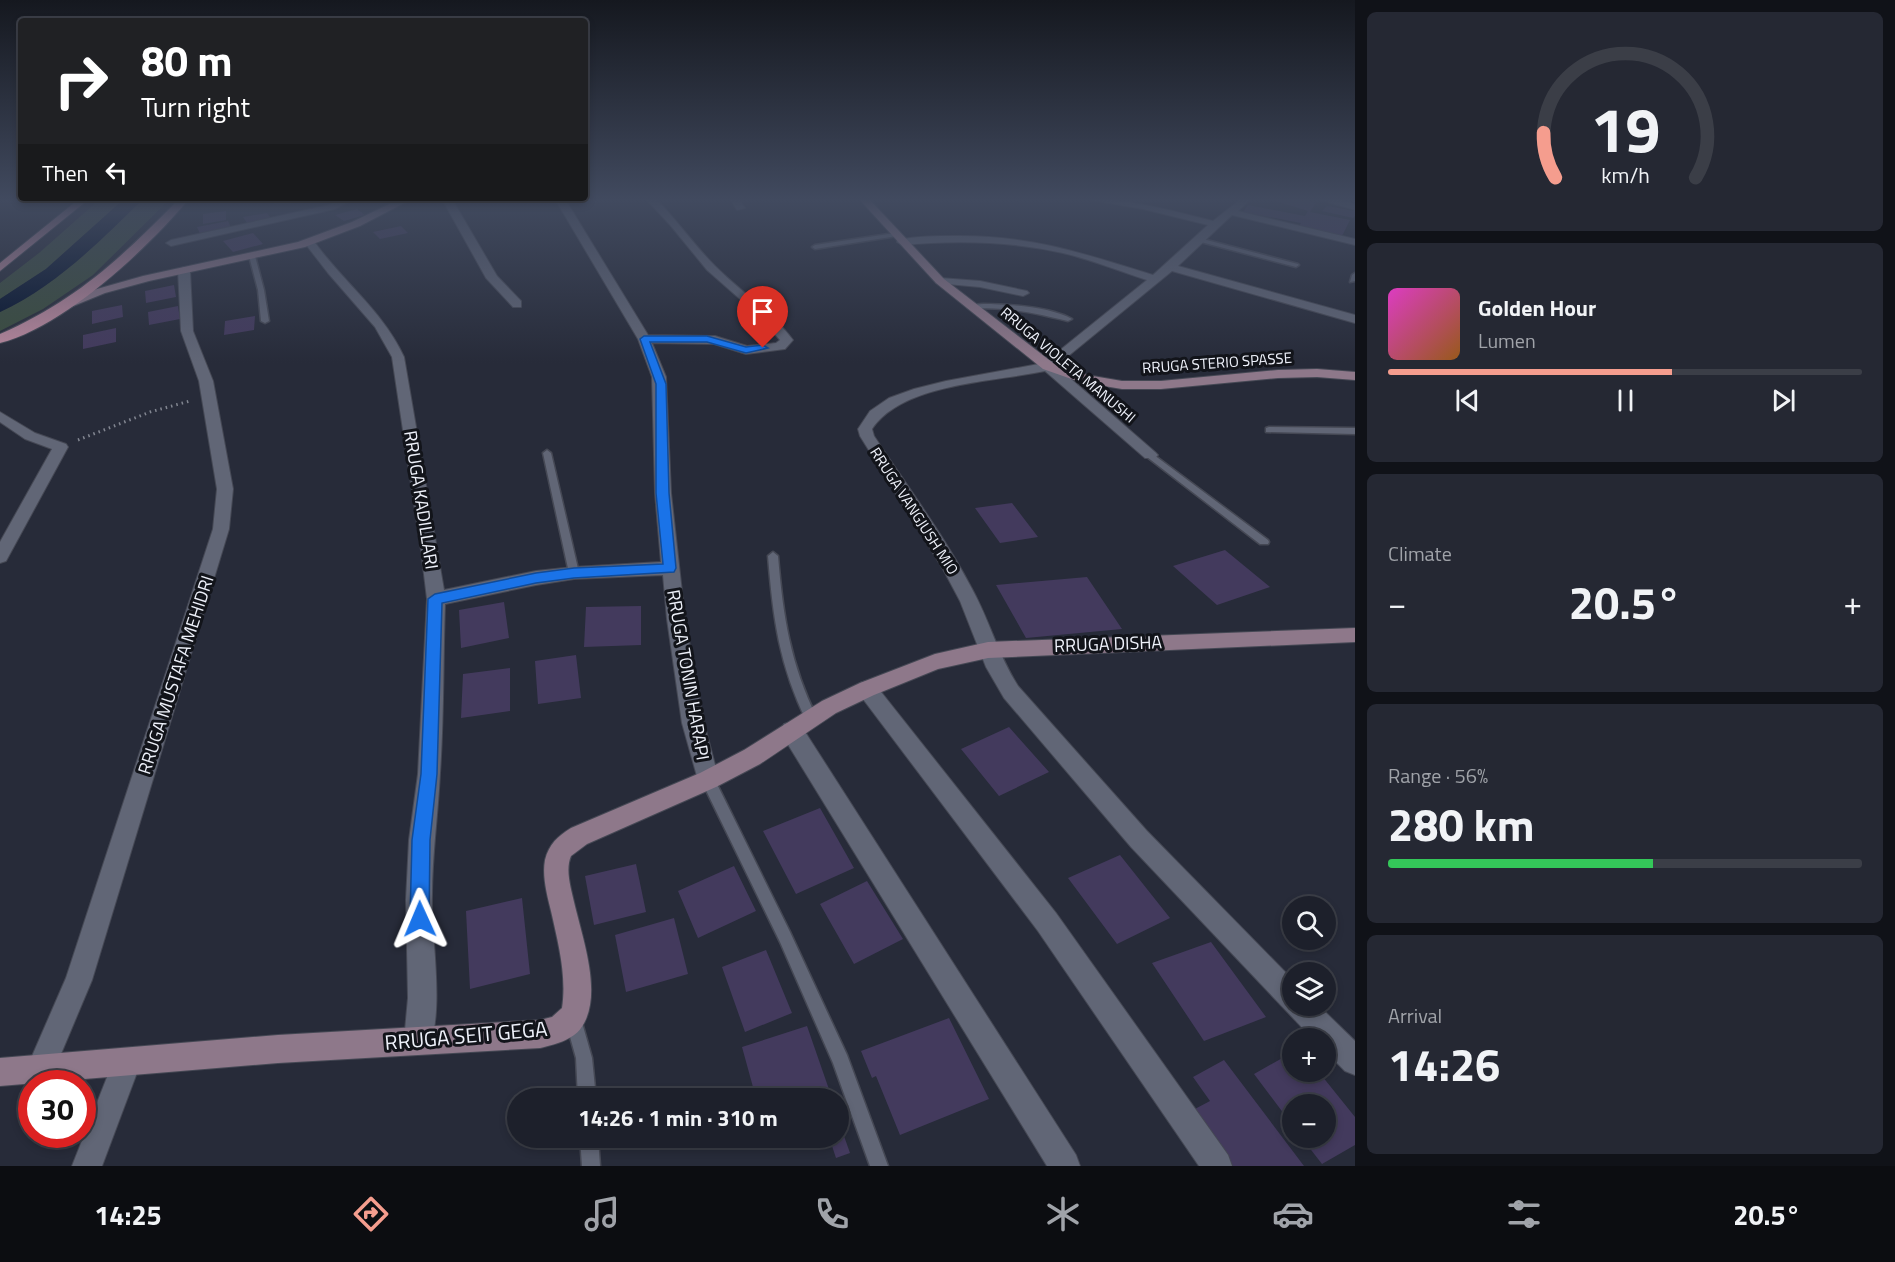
<!DOCTYPE html>
<meta charset="utf-8">
<style>
body{margin:0;font-family:"Titillium Web",sans-serif;background:#252833;color:#f1f3f6;height:100vh;display:flex;flex-direction:column;font-size:22px;white-space:nowrap}
*{box-sizing:border-box;margin:0}
p{font-size:20px;color:#a0a3a9}
.icon{flex:none;width:33px;height:33px;fill:none;stroke:currentColor;stroke-width:2;stroke-linecap:round;stroke-linejoin:round}
.map{position:relative;flex:1;overflow:hidden}
.side{display:flex;flex-direction:column;gap:12px;padding:12px;background:#101218;width:540px}
.side>*{flex:none}
.banner{position:absolute;left:18px;top:18px;width:570px;height:183px;border-radius:6px;box-shadow:0 3px 9px #0003,0 0 0 2px #3b3e47;background:#202124;color:#fff;overflow:hidden}
.tools{position:absolute;left:1282px;top:896px;display:grid;gap:12px}
.tools a{display:grid;place-items:center;width:54px;height:54px;border-radius:50%;background:#1d202b;box-shadow:0 3px 9px #0003,0 0 0 2px #3b3e47;font-size:30px}
.speed{position:absolute;left:18px;top:1070px;display:flex;gap:12px;font-size:30px;font-weight:700;text-align:center}
.speed>*{display:grid;place-content:center;width:78px;height:78px;border-radius:50%;background:#1d202b;box-shadow:0 3px 9px #0003,0 0 0 2px #3b3e47;line-height:1}
.speed .limit{border:9px solid #d22;background:#fff;color:#111}
.pin{position:absolute;display:grid;place-items:center;width:51px;height:51px;color:#fff;margin:-62px -26px;border-radius:50% 50% 50% 0;rotate:-45deg;box-shadow:0 0 6px #0007}
.pin .icon{rotate:45deg}
.me{position:absolute;width:66px;margin:-33px;rotate:359deg;stroke-linejoin:round;filter:drop-shadow(0 0 4px #0008)}
.turn{display:flex;align-items:center;gap:21px;height:126px;padding:0 24px;font-size:27px}
.turn .icon{width:78px;height:78px;stroke-width:2.5}
.turn b{display:block;font-size:42px;line-height:51px}
.then{display:flex;align-items:center;height:57px;padding:0 24px;background:#0003;gap:12px;font-size:22px}
.big{font-size:45px;font-weight:700;line-height:1.1}
.side .tile{flex:1;display:flex;flex-direction:column;justify-content:center;gap:9px;min-width:0;padding:0 21px;border-radius:9px;background:#252833}
.side .dial{align-items:center;gap:0}
.dial svg{height:156px;overflow:visible;fill:none;stroke:#3b3e47;stroke-width:7;stroke-linecap:round;text-anchor:middle}
.dial text{fill:#f1f3f6;stroke:none}
.song{display:flex;align-items:center;gap:18px}
.cover{width:72px;height:72px;border-radius:9px;background:linear-gradient(135deg,hsl(310 70% 55%),hsl(30 70% 35%))}
.played{height:6px;border-radius:3px;background:linear-gradient(90deg,#f59d8e 60%,#3b3e47 60%)}
.keys{display:flex;justify-content:space-around;direction:ltr}
.heat{display:flex;justify-content:space-between;align-items:center;font-size:33px;direction:ltr}
.charge{height:9px;border-radius:4px;background:linear-gradient(90deg,#34c759 56%,#3b3e47 0)}
.trip{position:absolute;left:507px;top:1088px;width:342px;height:60px;border-radius:30px;background:#1d202b;box-shadow:0 3px 9px #0003,0 0 0 2px #3b3e47;font-weight:700;line-height:60px;text-align:center}
.dock{display:flex;height:96px;justify-content:space-around;align-items:center;background:#0c0d11;color:#a0a3a9}
.dock .icon{width:42px;height:42px}
.dock .current{color:#f59d8e}
.dock b{font-size:27px;color:#f1f3f6}
main{display:flex;flex:1;min-height:0}
.map>svg:first-child{display:block}
.green{fill:#3a4d3d}
.water{fill:#04132e}
.building{fill:#433a5d}
.lines{fill:none;stroke-linecap:round;stroke-linejoin:round}
.lane-casing{stroke:#454854;stroke-width:3}
.street-casing{stroke:#454854;stroke-width:2}
.secondary-casing{stroke:#454854;stroke-width:2}
.primary-casing{stroke:#454854;stroke-width:2}
.path{stroke:#828691;stroke-width:3;stroke-dasharray:1.5 4;stroke-linecap:butt}
.lane{fill:#616676;fill-rule:evenodd}
.street{fill:#616676;fill-rule:evenodd}
.secondary{fill:#8e788a;fill-rule:evenodd}
.primary{fill:#ba899e;fill-rule:evenodd}
.route{fill:#1a73e8;stroke:#114b97;stroke-width:1.5}
.labels{text-anchor:middle;stroke-width:6;stroke-linejoin:round;paint-order:stroke}
.far-street-label{font-size:15px;fill:#eef1fa;stroke:#12141a}
.street-label{font-size:18px;fill:#eef1fa;stroke:#12141a}
.near-street-label{font-size:21px;fill:#eef1fa;stroke:#12141a}
</style>
<main>
<div class="map">
<svg width="1355" height="1166" viewBox="0 0 1355 1166">
<rect width="100%" height="100%" fill="#272b39"/>
<path class="green" d="M100,199H124L46,269L0,299V283L39,253Z
M143,199H170L93,275L43,309L0,331V312C56,286 99,242 143,199Z"/>
<path class="water" d="M124,199H143C99,242 56,286 0,312V299L46,269Z"/>
<path class="building" d="M279,199H295L290,204H273Z
M1269,199H1302L1316,203L1310,212L1350,220L1342,236L1299,226L1301,223L1243,212L1248,205L1305,216L1308,211Z
M1327,206L1355,211V216L1353,218L1322,211Z
M357,209L365,215L344,221L335,215Z
M226,211V220L203,224V214Z
M267,213L273,221L249,226L243,217Z
M228,221L232,230L201,236L197,227Z
M401,226L408,233L380,239L373,232Z
M253,233L263,244L233,252L223,241Z
M174,285L176,297L146,303L145,291Z
M122,305L123,317L92,324V311Z
M178,306L180,319L149,325L148,312Z
M255,316L254,330L224,335L225,321Z
M116,328V342L83,349V335Z
M1012,503L1038,537L1000,543L975,508Z
M1225,550L1270,587L1217,605L1173,566Z
M1087,577L1122,629L1026,638L996,585Z
M504,602L509,638L461,648L459,610Z
M641,606V645L584,647L586,607Z
M576,655L581,698L538,704L535,661Z
M510,668V711L461,718L463,674Z
M1009,727L1049,772L999,796L961,749Z
M820,808L854,868L796,894L763,831Z
M1120,855L1170,918L1117,944L1068,878Z
M636,864L646,912L594,925L585,876Z
M734,866L756,911L698,938L678,891Z
M867,881L903,939L854,964L820,904Z
M522,898L530,974L470,989L466,911Z
M674,918L688,974L626,992L615,935Z
M1211,942L1266,1017L1204,1041L1152,963Z
M766,950L792,1013L745,1032L722,967Z
M949,1018L989,1099L900,1135L876,1076L872,1078L861,1051Z
M807,1026L832,1098H756L742,1047Z
M1293,1052V1071H1318L1355,1117V1145L1322,1164L1301,1137H1326V1104H1293V1126L1254,1074Z
M1224,1060L1304,1166H1233L1193,1110L1210,1101L1193,1077Z
M838,1119L850,1153L836,1158L829,1137H838Z"/>
<g class="lines">
<defs>
<path id="lane" d="M895,233L897,234V236L815,249L812,247L815,245Z
M1199,238L1298,264L1299,265L1296,267L1197,241L1196,240Z
M252,254L255,256L264,290L269,321L265,323L261,321L258,290L249,256Z
M1355,273V281L1350,282L1352,275Z
M983,304C1007,304 1051,307 1072,319L1068,321C1035,313 1004,306 970,309L967,307L970,305Z
M1269,427L1355,428V434L1266,432V428Z
M547,450L551,453L579,573L574,577L569,573L543,453Z
M1150,452L1268,540L1269,542L1268,544H1260L1147,457L1146,455Z
M773,552L778,556C783,616 790,663 817,718L815,722L811,723L807,722C779,665 773,618 768,556Z
M708,774L713,776L790,932L847,1055L888,1166H870L833,1063L780,942L701,780L703,776Z
M573,1011L579,1013L581,1019L592,1058L596,1098H578L576,1058L565,1019L567,1013Z
M580,1137H598L600,1166H582Z"/>
<path id="street" d="M341,199H354L335,209L171,246L166,243L171,240L329,205Z
M442,199H452L497,276L521,301V307H513L486,278Z
M555,199H565L648,335L715,336L747,346L776,343L780,340L757,314L707,270L671,226L646,199H656C677,220 694,245 715,266C741,292 771,311 793,340L785,349L746,354L714,344L652,343L666,377L671,493L685,619L704,723L719,780L716,787L708,790L700,787L682,723L667,619L663,575L574,579L536,585L445,604C443,660 444,717 440,773C438,815 432,855 432,896C431,941 445,1010 428,1051L418,1055L408,1051L404,1041L408,998L406,900L409,840L418,774L427,599L421,550L392,357L375,327L328,273L304,242L313,240C342,281 383,311 404,357L444,590L536,571L574,567L661,562L655,493L652,377L638,339Z
M730,199H739L745,208L737,210Z
M1086,199C1130,199 1170,210 1213,221L1241,199H1251L1238,211L1355,239V245L1232,215L1178,266L1355,315V323L1172,271L1056,366L1155,452L1158,455L1155,458H1145L1045,371C994,382 903,383 872,429L874,436C907,486 943,534 971,587C989,619 998,655 1018,686L1147,831L1293,980V1005H1318L1355,1041V1075L1345,1071L1326,1052V1038H1312L1131,847L1004,698L986,667L960,601L943,569L860,436L858,429L870,411L889,398L914,389L946,381L1044,363L1147,280C1119,271 1092,260 1063,253C1010,241 956,240 902,245L897,242L898,240C916,236 936,236 954,236C1030,235 1082,253 1153,275L1208,225L1143,209Z
M1317,199H1335L1355,204V210Z
M184,267L190,270L193,331L213,381L233,489L229,529L92,980L50,1080L37,1083L30,1080L26,1070L66,978L213,529L217,489L199,381L181,331L178,270Z
M940,278L980,281L1027,291L1029,293L1023,296L980,287L936,283V279Z
M0,412L35,433L66,444L68,447L6,561L0,563V542L52,449L25,439L0,422Z
M867,681L874,683L1056,913L1228,1155L1232,1166H1199L1038,931L860,695L857,689L860,683Z
M792,722L800,724L1076,1155L1080,1166H1047L784,738L781,731L784,724Z
M127,1048L137,1052L141,1062L102,1166H72L117,1052Z"/>
<path id="secondary" d="M400,199H412L360,226L305,247L149,281L105,293L66,309L60,305L97,289L143,276L298,242L352,222Z
M859,199H869L944,279L1053,363L1087,375L1122,381H1161L1278,370L1317,369L1355,372V380L1317,377L1278,378L1161,389H1122L1080,382L1043,369L936,283Z
M1355,628V642L988,658L938,669L874,695L836,713L760,764L716,787L587,844L571,856C565,870 571,888 574,902C582,937 604,996 581,1028C573,1040 553,1045 540,1048L278,1063L0,1086V1058L278,1035L540,1020L552,1017L562,1008C567,976 558,942 551,911C547,895 542,876 545,860C549,844 558,836 571,828L700,773L744,750L822,701L860,683L935,654L988,642Z"/>
<path id="primary" d="M79,199H89L0,271V263Z
M179,199H189C147,249 64,327 0,343V334C76,301 122,257 179,199Z"/>
</defs>
<use href="#lane" class="lane-casing"/>
<use href="#street" class="street-casing"/>
<use href="#secondary" class="secondary-casing"/>
<use href="#primary" class="primary-casing"/>
<path class="path" d="M78,440L150,412L190,401"/>
<use href="#lane" class="lane"/>
<use href="#street" class="street"/>
<use href="#secondary" class="secondary"/>
<use href="#primary" class="primary"/>
</g>
<linearGradient id="sky" x2="0" y2="1"><stop stop-color="#15181f"/><stop offset="0.55" stop-color="#414a5f"/><stop offset="1" stop-color="#414a5f" stop-opacity="0"/></linearGradient>
<rect width="1355" height="363" fill="url(#sky)"/>
<path class="route" d="M644,336H707L746,347L763,345L768,348L746,353L707,342H650L666,384L669,493L676,568L674,572L574,578L536,583L442,603L437,774L430,840L429,919L427,925L420,928L413,925L410,919L412,840L421,774L428,599L435,594L536,573L574,568L663,564L656,493V384L640,339Z"/>
<g class="labels">
<g class="far-street-label">
<text transform="translate(1217 363) rotate(-4)" y="5">RRUGA STERIO SPASSE</text>
<text transform="translate(1068 365) rotate(40)" y="5">RRUGA VIOLETA MANUSHI</text>
<text transform="translate(914 511) rotate(57)" y="5">RRUGA VANGJUSH MIO</text>
</g>
<g class="street-label">
<text transform="translate(421 500) rotate(81)" y="6">RRUGA KADILLARI</text>
<text transform="translate(1108 644) rotate(-2)" y="6">RRUGA DISHA</text>
<text transform="translate(176 675) rotate(-72)" y="6">RRUGA MUSTAFA MEHIDRI</text>
<text transform="translate(688 675) rotate(80)" y="6">RRUGA TONIN HARAPI</text>
</g>
<g class="near-street-label">
<text transform="translate(466 1036) rotate(-5)" y="7">RRUGA SEIT GEGA</text>
</g>
</g>
</svg>
<div class="tools">
<a><svg class="icon" aria-label="search" viewBox="0 0 24 24"><circle cx="10" cy="10" r="6"/><path d="M15 15l6 6"/></svg></a>
<a><svg class="icon" aria-label="layers" viewBox="0 0 24 24"><path d="M12 4l9 5-9 5-9-5zM3 14l9 5 9-5"/></svg></a>
<a>+</a>
<a>−</a>
</div>
<div class="speed"><div class="limit">30</div></div>
<div class="pin" style="left:763px;top:348px;background:#d93025"><svg class="icon" aria-label="arrive" viewBox="0 0 24 24"><path d="M6 21V4h12l-3 4 3 4H6"/></svg></div>
<svg class="me" style="left:420px;top:919px" viewBox="-20 -20 40 40"><path d="M0-17L14 15 0 8-14 15z" fill="#1a73e8" stroke="#fff" stroke-width="4"/></svg>
<div class="trip">14:26 · 1 min · 310 m</div>
<div class="banner">
<div class="turn"><svg class="icon" aria-label="right" viewBox="0 0 24 24"><path d="M7 20v-9h11M14 6l5 5-5 5"/></svg><div><b>80 m</b>Turn right</div></div>
<div class="then">Then<svg class="icon" aria-label="left" viewBox="0 0 24 24"><path d="M17 20v-9H6M10 6l-5 5 5 5"/></svg></div>
</div>
</div>
<section class="side">
<div class="tile dial"><svg viewBox="0 0 100 80">
<path d="M14 69A42 42 0 1 1 86 69"/>
<path d="M14 69A42 42 0 0 1 8 46" stroke="#f59d8e"/>
<text x="50" y="56" font-size="32" font-weight="700">19</text>
<text x="50" y="72" font-size="11">km/h</text>
</svg></div>
<div class="tile">
<div class="song"><i class="cover"></i><div><b>Golden Hour</b><p>Lumen</p></div></div>
<div class="played"></div>
<div class="keys"><svg class="icon" aria-label="previous" viewBox="0 0 24 24"><path d="M18 5L8 12l10 7zM5 5v14"/></svg><svg class="icon" aria-label="pause" viewBox="0 0 24 24"><path d="M8 5v14M16 5v14"/></svg><svg class="icon" aria-label="next" viewBox="0 0 24 24"><path d="M6 5l10 7-10 7zM19 5v14"/></svg></div>
</div>
<div class="tile"><p>Climate</p>
<div class="heat"><a>−</a><b class="big">20.5°</b><a>+</a></div>
</div>
<div class="tile"><p>Range · 56%</p><b class="big">280 km</b><div class="charge"></div></div>
<div class="tile"><p>Arrival</p><b class="big">14:26</b></div>
</section>
</main>
<nav class="dock">
<b>14:25</b>
<svg class="icon current" aria-label="directions" viewBox="0 0 24 24"><path d="M12 3l9 9-9 9-9-9zM9 14v-3h6M13 9l2 2-2 2"/></svg>
<svg class="icon" aria-label="music" viewBox="0 0 24 24"><path d="M9 18V5l10-2v13"/><circle cx="6" cy="18" r="3"/><circle cx="16" cy="16" r="3"/></svg>
<svg class="icon" aria-label="phone" viewBox="0 0 24 24"><path d="M5 4h4l2 5-3 2q2 4 5 5l2-3 5 2v4C11 20 4 13 5 4z"/></svg>
<svg class="icon" aria-label="climate" viewBox="0 0 24 24"><path d="M12 3v18M4 7l16 10M4 17L20 7"/></svg>
<svg class="icon" aria-label="car" viewBox="0 0 24 24"><path d="M5 17H2v-5l4-1 3-4h7l3 4 3 1v5h-3M9 17h6M6 11h13"/><circle cx="7" cy="17" r="2"/><circle cx="17" cy="17" r="2"/></svg>
<svg class="icon" aria-label="filters" viewBox="0 0 24 24"><path d="M4 7h16M4 17h16"/><circle cx="9" cy="7" r="2"/><circle cx="15" cy="17" r="2"/></svg>
<b>20.5°</b>
</nav>
